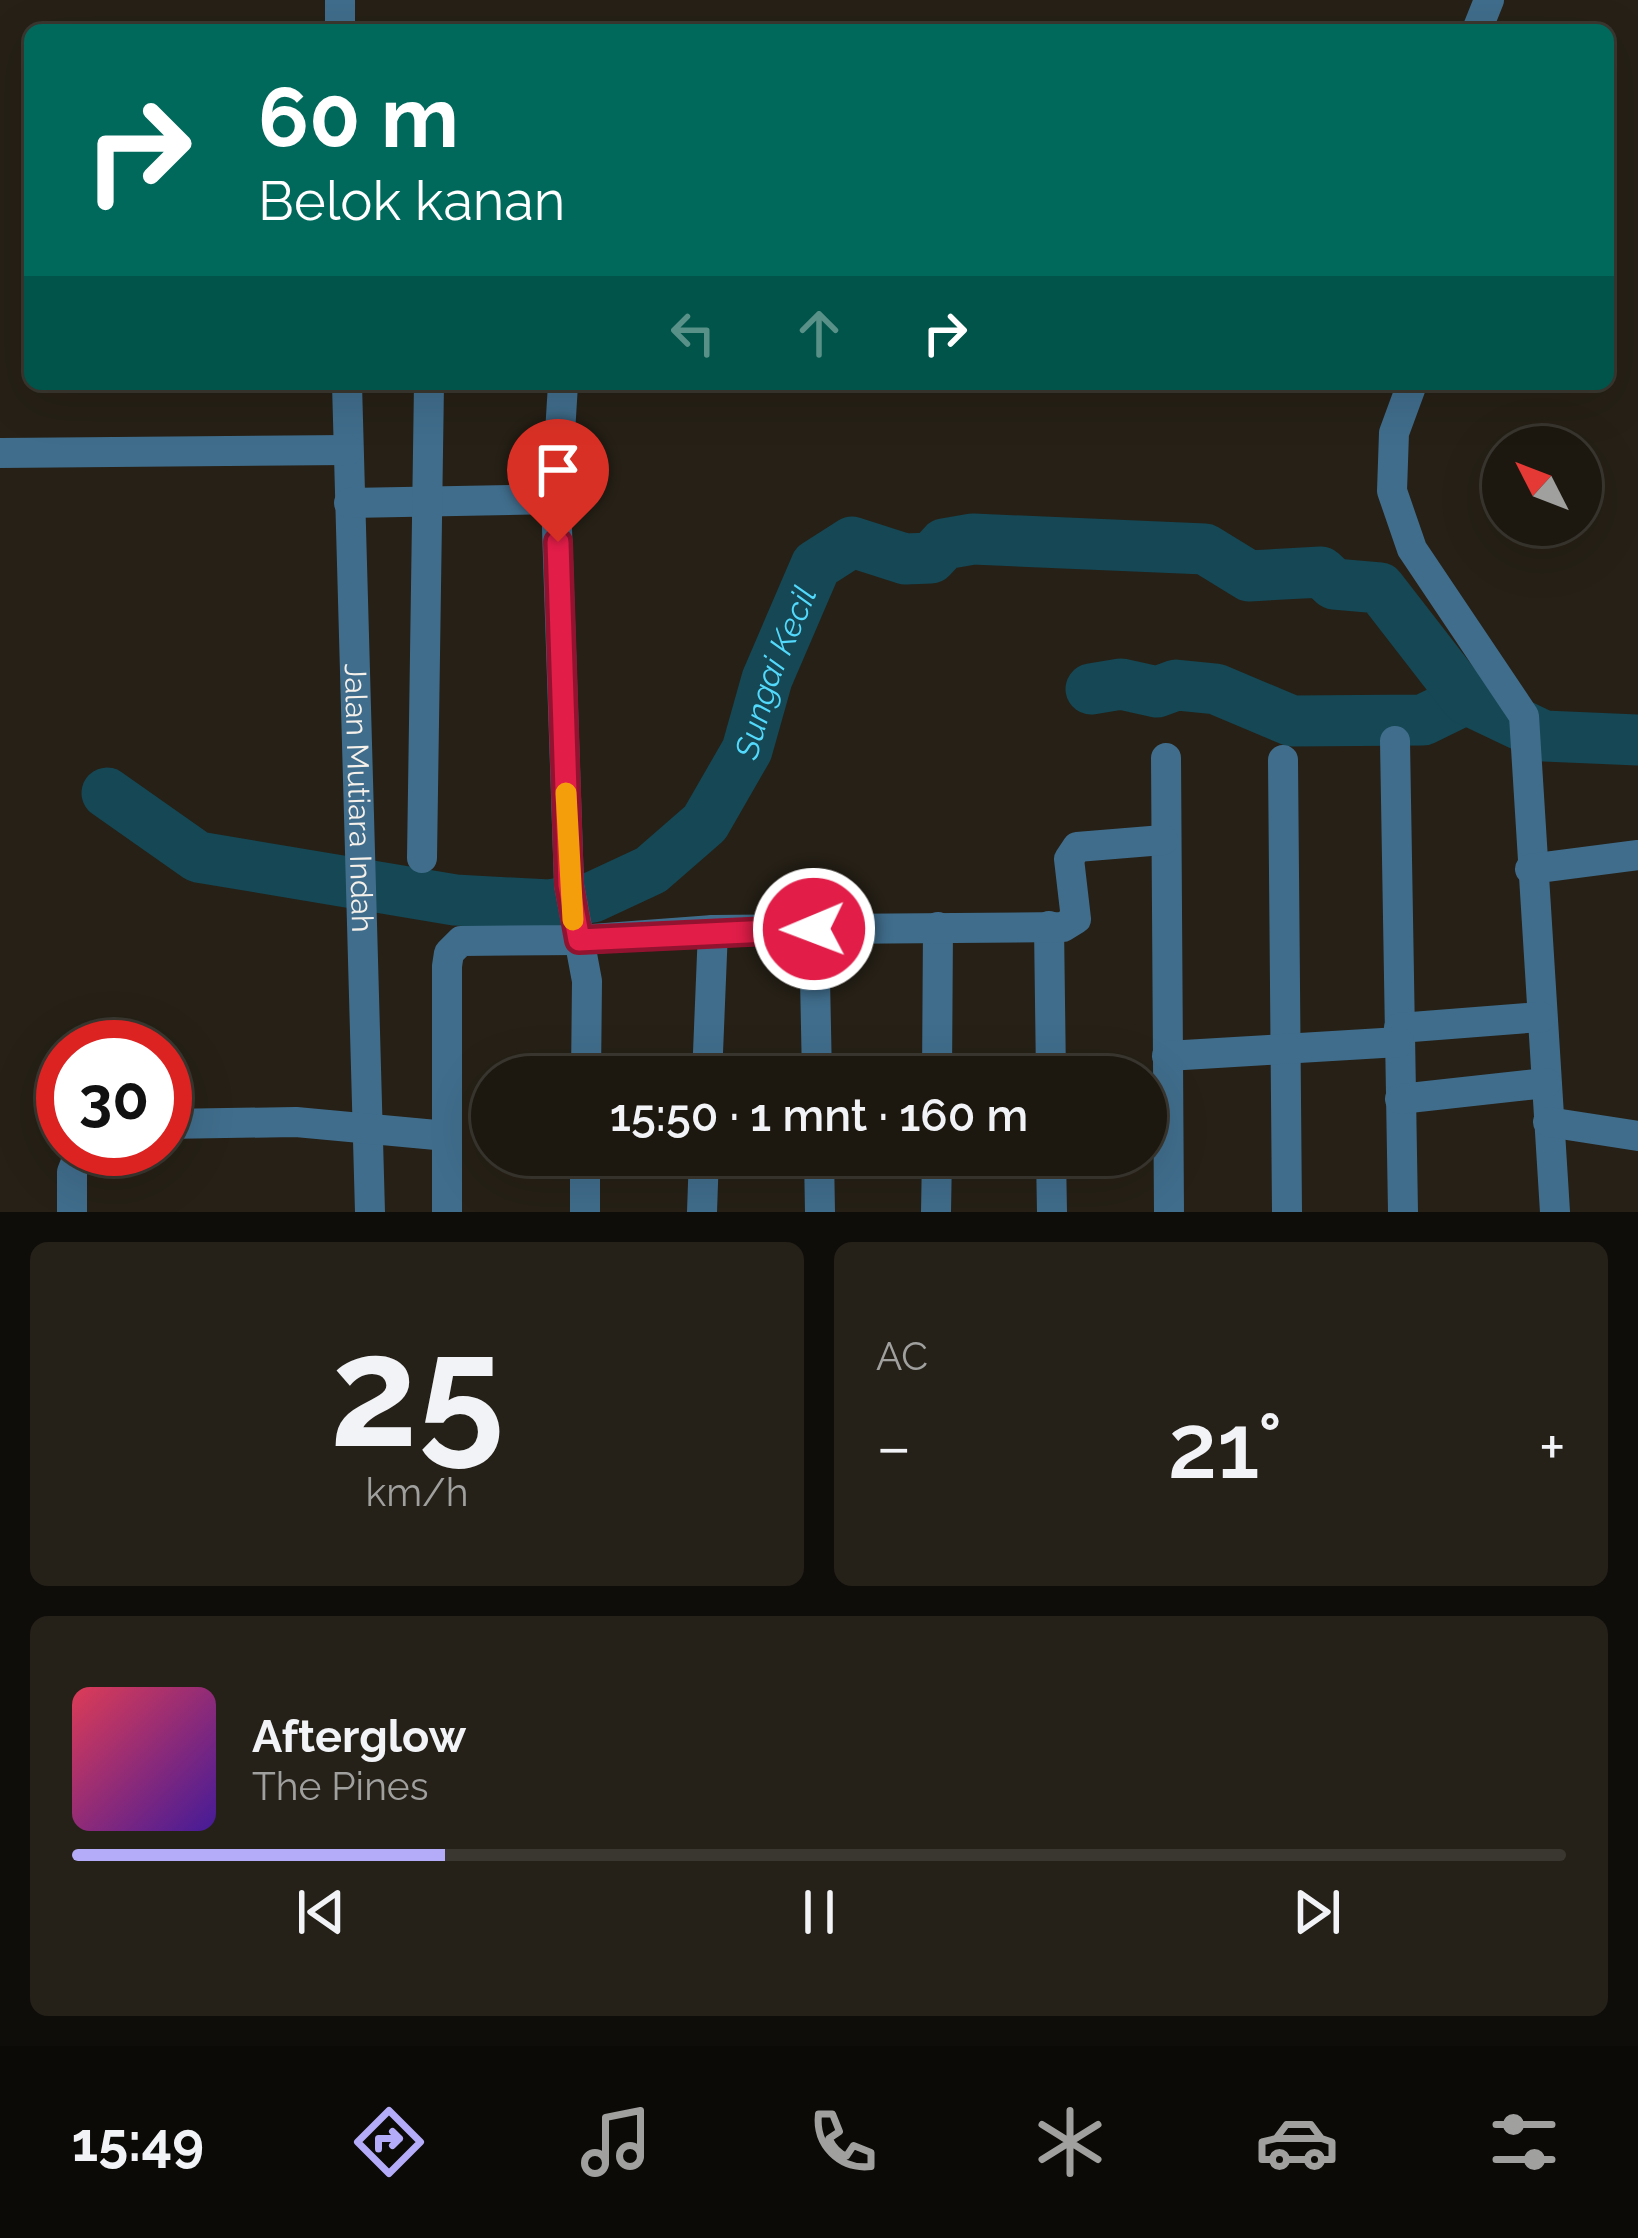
<!DOCTYPE html>
<html lang="id">
<meta charset="utf-8">
<style>
body{margin:0;font-family:Raleway,sans-serif;background:#252119;color:#f1f3f6;height:100vh;display:flex;flex-direction:column;font-size:45px;white-space:nowrap}
*{box-sizing:border-box;margin:0}
p{font-size:39px;color:#a0a09f}
.icon{flex:none;width:66px;height:66px;fill:none;stroke:currentColor;stroke-width:2;stroke-linecap:round;stroke-linejoin:round}
.map{position:relative;height:1212px;overflow:hidden}
.drawer{display:flex;flex-direction:column;gap:30px;padding:30px;background:#0f0d09;flex:1}
.drawer>*{flex:none}
.guide{position:absolute;left:24px;top:24px;width:1590px;height:366px;border-radius:18px;box-shadow:0 12px 48px #0002,0 0 0 3px #3a3730;background:#00695c;color:#fff;overflow:hidden}
.needle{width:78px;rotate:312deg}
.fabs{position:absolute;left:1482px;top:426px;display:grid;gap:24px}
.fabs a{display:grid;place-items:center;width:120px;height:120px;border-radius:50%;background:#1c1810;box-shadow:0 12px 48px #0002,0 0 0 3px #3a3730;font-size:60px}
.speed{position:absolute;left:36px;top:1020px;display:flex;gap:24px;font-size:60px;font-weight:700;text-align:center}
.speed>*{display:grid;place-content:center;width:156px;height:156px;border-radius:50%;background:#1c1810;box-shadow:0 12px 48px #0002,0 0 0 3px #3a3730;line-height:1}
.speed .limit{border:18px solid #d22;background:#fff;color:#111}
.pin{position:absolute;display:grid;place-items:center;width:102px;height:102px;color:#fff;margin:-123px -51px;border-radius:50% 50% 50% 0;rotate:-45deg;box-shadow:0 0 12px #0007}
.pin .icon{rotate:45deg}
.me{position:absolute;width:132px;margin:-66px;rotate:269deg;stroke-linejoin:round;filter:drop-shadow(0 0 9px #0008)}
.turn{display:flex;align-items:center;gap:42px;height:252px;padding:0 36px;font-size:54px}
.turn .icon{width:156px;height:156px;stroke-width:2.5}
.turn b{display:block;font-size:84px;line-height:102px}
.lanes{display:flex;align-items:center;height:114px;padding:0 36px;background:#0003;justify-content:center;gap:60px;direction:ltr}
.lanes .off{opacity:.35}
.big{font-size:90px;font-weight:600;line-height:1.1}
.drawer .widget{flex:1;display:flex;flex-direction:column;justify-content:center;gap:18px;min-width:0;padding:0 42px;border-radius:18px;background:#252119}
.drawer .dial{align-items:center;gap:0}
.dial b{font-size:156px;line-height:1}
.song{display:flex;align-items:center;gap:36px}
.cover{width:144px;height:144px;border-radius:18px;background:linear-gradient(135deg,hsl(350 70% 55%),hsl(260 70% 35%))}
.played{height:12px;border-radius:6px;background:linear-gradient(90deg,#b4acf9 25%,#3a3730 25%)}
.keys{display:flex;justify-content:space-around;direction:ltr}
.heat{display:flex;justify-content:space-between;align-items:center;font-size:66px;direction:ltr}
.drawer .tiles{flex:1;display:grid;gap:30px;grid-template-columns:1fr 1fr}
.widget:last-child{grid-column:span 2}
.trip{position:absolute;left:471px;top:1056px;width:696px;height:120px;border-radius:60px;background:#1c1810;box-shadow:0 12px 48px #0002,0 0 0 3px #3a3730;font-weight:600;line-height:120px;text-align:center}
.tab-bar{display:flex;height:192px;justify-content:space-around;align-items:center;background:#0b0a06;color:#a0a09f}
.tab-bar .icon{width:84px;height:84px}
.tab-bar .active{color:#b4acf9}
.tab-bar b{font-size:54px;color:#f1f3f6}
.map>svg:first-child{display:block}
.lines{fill:none;stroke-linecap:round;stroke-linejoin:round}
.river{stroke:#154754;stroke-width:51}
.minor{stroke:#406d8c;stroke-width:30}
.route-casing{stroke:#92132f;stroke-width:30}
.route{stroke:#e11d48;stroke-width:21}
.slow{stroke:#f59e0b;stroke-width:21}
.labels{text-anchor:middle;stroke-width:12;stroke-linejoin:round;paint-order:stroke}
.street-label{font-size:30px;fill:#f5f1ea;stroke:#262016}
.water-label{font-size:33px;font-style:italic;fill:#52d9fc;stroke:#262016}
</style>
<div class="map">
<svg width="1638" height="1212" viewBox="0 0 1638 1212">
<rect width="100%" height="100%" fill="#262016"/>
<g class="lines">
<g class="river">
<path d="M1091,689L1121,684L1157,692L1176,685L1216,689L1292,721L1423,720L1466,699"/>
<path id="s1" d="M107,793L198,857L455,900L549,905L593,897L651,870L705,823L747,750L767,679L816,565L852,542L905,559L931,558L944,544L973,539L1205,549L1249,576L1321,572L1334,584L1380,588L1466,699L1544,736L1638,740"/>
</g>
<g class="minor">
<path d="M340,0V30"/>
<path d="M1477,30L1489,0"/>
<path id="s2" d="M347,384L370,1212"/>
<path d="M563,384L556,499L569,885L587,981L586,1077"/>
<path d="M1412,384L1394,433L1392,491L1412,549L1524,716L1555,1212"/>
<path d="M0,453L348,450"/>
<path d="M349,503L556,499"/>
<path d="M1395,741L1403,1212"/>
<path d="M1166,758L1169,1212"/>
<path d="M1283,760L1287,1212"/>
<path d="M422,858L429,384"/>
<path d="M1530,869L1638,855"/>
<path d="M1049,926L1051,1077"/>
<path d="M814,929L817,1077"/>
<path d="M1399,1028L1541,1017"/>
<path d="M1167,1056L1399,1042"/>
<path d="M707,1077L713,930"/>
<path d="M937,1077L938,927"/>
<path d="M1400,1099L1546,1083"/>
<path d="M1548,1122L1638,1136"/>
<path d="M165,1124L296,1122L447,1136"/>
<path d="M819,1155L820,1212"/>
<path d="M1051,1155L1052,1212"/>
<path d="M72,1212V1172L81,1149"/>
<path d="M447,1212V966L449,953L461,941L579,940L713,930L1063,927L1076,919L1069,859L1077,847L1163,840"/>
<path d="M585,1212V1155"/>
<path d="M702,1212L704,1155"/>
<path d="M936,1212L937,1155"/>
</g>
</g>
<g class="lines">
<defs>
<path id="route" d="M558,542L569,885L579,940L814,929"/>
</defs>
<use href="#route" class="route-casing"/>
<use href="#route" class="route"/>
<path class="slow" d="M566,793L573,920"/>
</g>
<g class="labels">
<g class="street-label">
<text dy="10" stroke="none"><textPath href="#s2" startOffset="414">Jalan Mutiara Indah</textPath></text>
</g>
<g class="water-label">
<text dy="12" stroke="none"><textPath href="#s1" startOffset="813">Sungai Kecil</textPath></text>
</g>
</g>
</svg>
<div class="fabs">
<a><svg class="needle" viewBox="-14 -14 28 28"><path d="M0-13l5 13h-10z" fill="#e53935"/><path d="M0 13l5-13h-10z" fill="#a0a09f"/></svg></a>
</div>
<div class="speed"><div class="limit">30</div></div>
<div class="pin" style="left:558px;top:542px;background:#d93025"><svg class="icon" aria-label="arrive" viewBox="0 0 24 24"><path d="M6 21V4h12l-3 4 3 4H6"/></svg></div>
<svg class="me" style="left:814px;top:929px" viewBox="-20 -20 40 40"><circle r="17" fill="#e11d48" stroke="#fff" stroke-width="3"/><path d="M0-11L8 9 0 5-8 9z" fill="#fff"/></svg>
<div class="trip">15:50 · 1 mnt · 160 m</div>
<div class="guide">
<div class="turn"><svg class="icon" aria-label="right" viewBox="0 0 24 24"><path d="M7 20v-9h11M14 6l5 5-5 5"/></svg><div><b>60 m</b>Belok kanan</div></div>
<div class="lanes"><svg class="icon off" aria-label="left" viewBox="0 0 24 24"><path d="M17 20v-9H6M10 6l-5 5 5 5"/></svg><svg class="icon off" aria-label="ahead" viewBox="0 0 24 24"><path d="M12 20V5M6 11l6-6 6 6"/></svg><svg class="icon" aria-label="right" viewBox="0 0 24 24"><path d="M7 20v-9h11M14 6l5 5-5 5"/></svg></div>
</div>
</div>
<section class="drawer">
<div class="tiles">
<div class="widget dial"><b>25</b><p>km/h</p></div>
<div class="widget"><p>AC</p>
<div class="heat"><a>−</a><b class="big">21°</b><a>+</a></div>
</div>
<div class="widget">
<div class="song"><i class="cover"></i><div><b>Afterglow</b><p>The Pines</p></div></div>
<div class="played"></div>
<div class="keys"><svg class="icon" aria-label="previous" viewBox="0 0 24 24"><path d="M18 5L8 12l10 7zM5 5v14"/></svg><svg class="icon" aria-label="pause" viewBox="0 0 24 24"><path d="M8 5v14M16 5v14"/></svg><svg class="icon" aria-label="next" viewBox="0 0 24 24"><path d="M6 5l10 7-10 7zM19 5v14"/></svg></div>
</div>
</div>
</section>
<nav class="tab-bar">
<b>15:49</b>
<svg class="icon active" aria-label="directions" viewBox="0 0 24 24"><path d="M12 3l9 9-9 9-9-9zM9 14v-3h6M13 9l2 2-2 2"/></svg>
<svg class="icon" aria-label="music" viewBox="0 0 24 24"><path d="M9 18V5l10-2v13"/><circle cx="6" cy="18" r="3"/><circle cx="16" cy="16" r="3"/></svg>
<svg class="icon" aria-label="phone" viewBox="0 0 24 24"><path d="M5 4h4l2 5-3 2q2 4 5 5l2-3 5 2v4C11 20 4 13 5 4z"/></svg>
<svg class="icon" aria-label="climate" viewBox="0 0 24 24"><path d="M12 3v18M4 7l16 10M4 17L20 7"/></svg>
<svg class="icon" aria-label="car" viewBox="0 0 24 24"><path d="M5 17H2v-5l4-1 3-4h7l3 4 3 1v5h-3M9 17h6M6 11h13"/><circle cx="7" cy="17" r="2"/><circle cx="17" cy="17" r="2"/></svg>
<svg class="icon" aria-label="filters" viewBox="0 0 24 24"><path d="M4 7h16M4 17h16"/><circle cx="9" cy="7" r="2"/><circle cx="15" cy="17" r="2"/></svg>
</nav>
